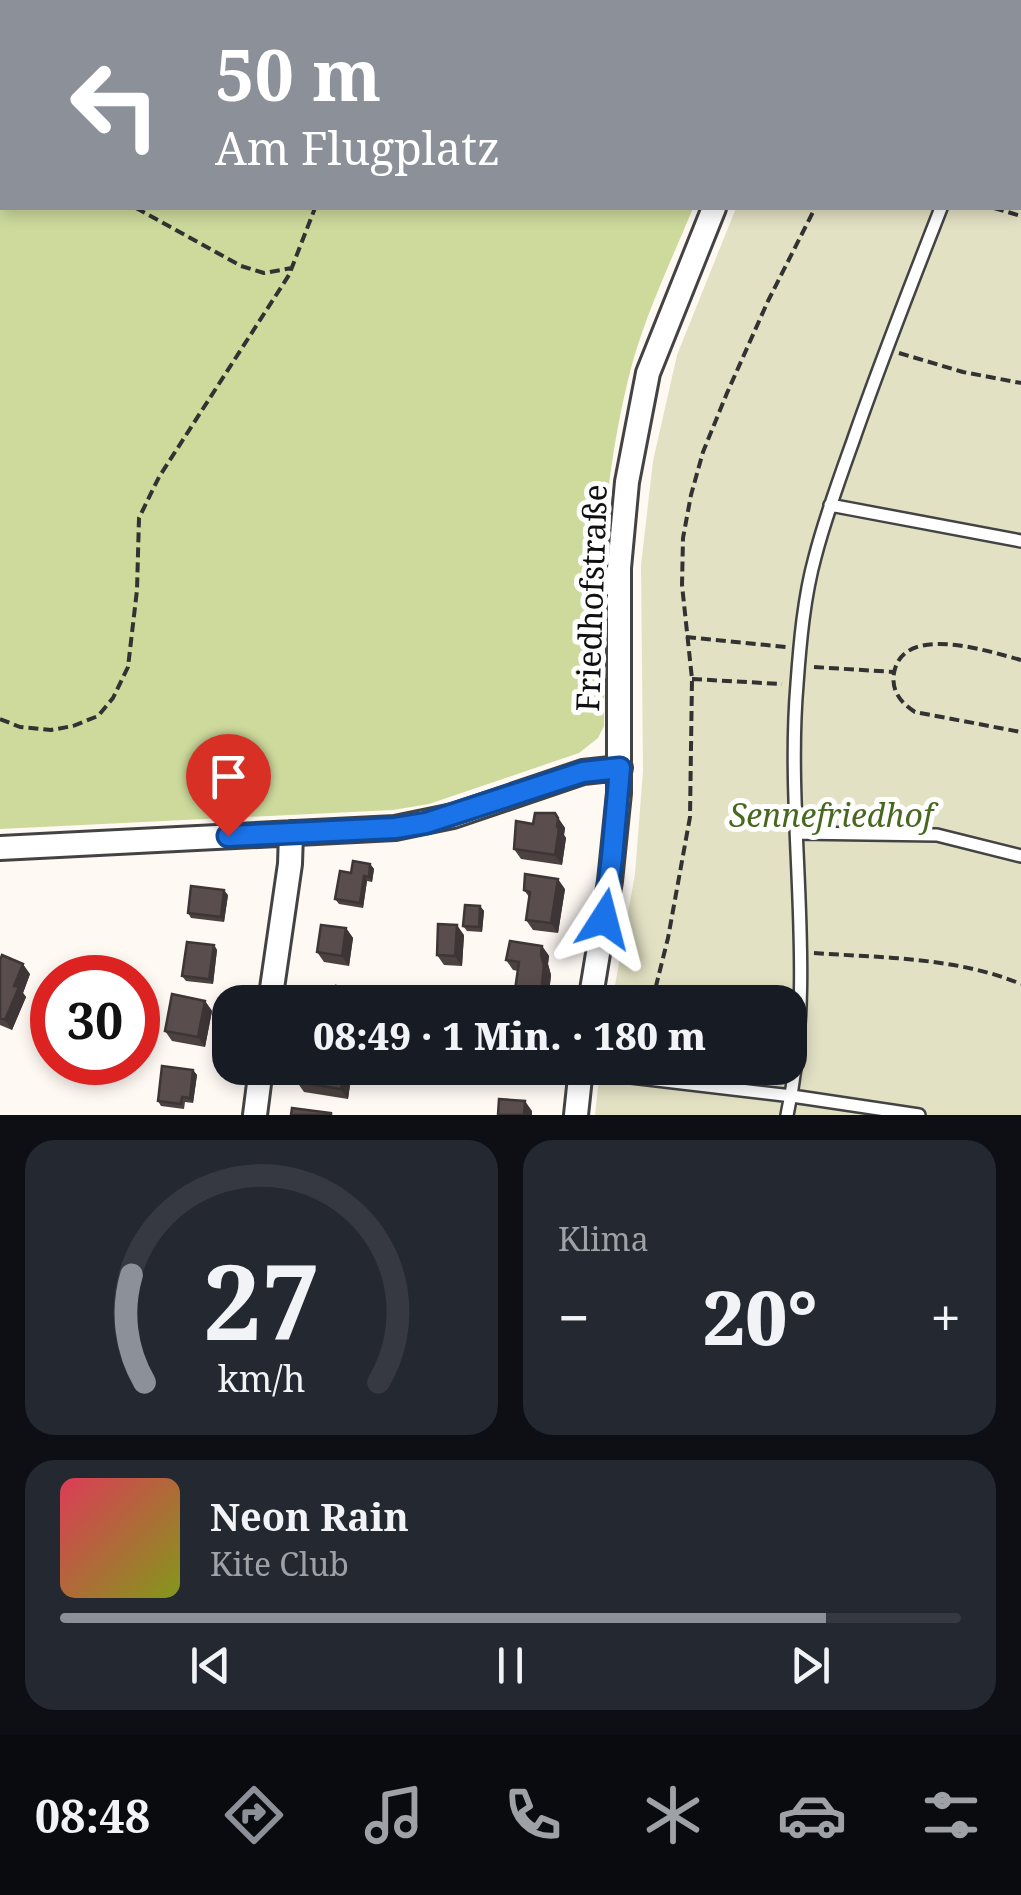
<!DOCTYPE html>
<html lang="de">
<meta charset="utf-8">
<style>
body{margin:0;font-family:"Noto Serif",serif;background:#242831;color:#f1f3f6;height:100vh;display:flex;flex-direction:column;font-size:38px;white-space:nowrap}
*{box-sizing:border-box;margin:0}
p{font-size:32px;color:#9ea1a6}
.icon{flex:none;width:55px;height:55px;fill:none;stroke:currentColor;stroke-width:2;stroke-linecap:round;stroke-linejoin:round}
.map{position:relative;height:1115px;overflow:hidden}
.details{display:flex;flex-direction:column;gap:25px;padding:25px;background:#0d0f14;flex:1}
.details>*{flex:none}
.guide{position:absolute;left:0px;top:0px;width:1022px;height:210px;box-shadow:0 5px 15px #0003;background:#8c9099;color:#fff;overflow:hidden}
.speed{position:absolute;left:30px;top:955px;display:flex;gap:20px;font-size:50px;font-weight:700;text-align:center}
.speed>*{display:grid;place-content:center;width:130px;height:130px;border-radius:50%;background:#171b24;box-shadow:0 5px 15px #0003;line-height:1}
.speed .limit{border:15px solid #d22;background:#fff;color:#111}
.pin{position:absolute;display:grid;place-items:center;width:85px;height:85px;color:#fff;margin:-102px -42px;border-radius:50% 50% 50% 0;rotate:-45deg;box-shadow:0 0 10px #0007}
.pin .icon{rotate:45deg}
.me{position:absolute;width:110px;margin:-55px;rotate:9deg;stroke-linejoin:round;filter:drop-shadow(0 0 8px #0008)}
.turn{display:flex;align-items:center;gap:35px;height:210px;padding:0 50px;font-size:45px}
.turn .icon{width:130px;height:130px;stroke-width:2.5}
.turn b{display:block;font-size:70px;line-height:85px}
.big{font-size:75px;font-weight:800;line-height:1.1}
.details .card{flex:1;display:flex;flex-direction:column;justify-content:center;gap:15px;min-width:0;padding:0 35px;border-radius:30px;background:#242831}
.details .dial{align-items:center;gap:0}
.dial svg{height:260px;overflow:visible;fill:none;stroke:#363941;stroke-width:7;stroke-linecap:round;text-anchor:middle}
.dial text{fill:#f1f3f6;stroke:none}
.song{display:flex;align-items:center;gap:30px}
.cover{width:120px;height:120px;border-radius:15px;background:linear-gradient(135deg,hsl(350 70% 55%),hsl(70 70% 35%))}
.played{height:10px;border-radius:5px;background:linear-gradient(90deg,#8c9099 85%,#363941 85%)}
.keys{display:flex;justify-content:space-around;direction:ltr}
.heat{display:flex;justify-content:space-between;align-items:center;font-size:55px;direction:ltr}
.details .tiles{flex:1;display:grid;gap:25px;grid-template-columns:1fr 1fr}
.card:last-child{grid-column:span 2}
.trip{position:absolute;left:212px;top:985px;width:595px;height:100px;border-radius:30px;background:#171b24;box-shadow:0 5px 15px #0003;font-weight:800;line-height:100px;text-align:center}
.tabs{display:flex;height:160px;justify-content:space-around;align-items:center;background:#090b0e;color:#9ea1a6}
.tabs .icon{width:70px;height:70px}
.tabs .on{color:#8c9099}
.tabs b{font-size:45px;color:#f1f3f6}
.map>svg:first-child{display:block}
.forest{fill:#cdda9c}
.cemetery{fill:#e2e1c4}
.lines{fill:none;stroke-linecap:round;stroke-linejoin:round}
.lane-casing{stroke:#434343;stroke-width:16}
.street-casing{stroke:#434343;stroke-width:28}
.path{stroke:#323232;stroke-width:4;stroke-dasharray:10 5;stroke-linecap:butt}
.lane{stroke:#fff;stroke-width:11}
.street{stroke:#fff;stroke-width:22}
.wall{fill:#4d4242}
.shaded-wall{fill:#3e3636}
.building{fill:#594d4d;stroke:#3e3636;stroke-width:2.5}
.route-casing{stroke:#114b97;stroke-width:25}
.route{stroke:#1a73e8;stroke-width:18}
.labels{text-anchor:middle;stroke-width:10;stroke-linejoin:round;paint-order:stroke}
.street-label{font-size:32px;fill:#101010;stroke:#fff}
.park-label{font-size:32px;font-style:italic;fill:#486820;stroke:#fff}
</style>
<div class="map">
<svg width="1021" height="1115" viewBox="0 0 1021 1115">
<rect width="100%" height="100%" fill="#fff9f4"/>
<path class="forest" d="M0,0H614L622,2H2V208H693C670,264 642,321 628,380C613,443 604,507 603,571C603,623 605,674 604,726L598,738L579,753L429,804L393,810L0,829Z"/>
<path class="cemetery" d="M827,0H1021V1115H595L600,1068H790V1002H612L635,874L643,771L641,565L653,461L677,355L736,208H1020V2H826Z"/>
<g class="lines">
<defs>
<path id="lane" d="M1020,24L1021,22
M1020,39L1021,40
M830,505L1021,541
M797,833L937,835L1021,856
M580,1071L792,1096L919,1115
M787,1115C818,974 785,826 797,684C800,642 804,597 815,557C825,518 839,480 853,441C880,363 911,285 941,208"/>
<path id="street" d="M801,2L802,0
M0,848L395,828L453,816L583,772L620,768
M270,1002L290,864L291,833
M590,1002L610,881L619,793V568L627,482L648,373L714,208
M255,1115L261,1068
M576,1115L581,1068"/>
</defs>
<use href="#lane" class="lane-casing"/>
<use href="#street" class="street-casing"/>
<path class="path" d="M436,2L441,0
M856,2L857,0
M0,132L2,134
M136,208L241,266L264,273L292,268
M994,208L1021,216
M899,353L963,372L1021,383
M686,637L786,647
M1021,660C990,652 903,622 894,673C891,691 901,703 915,712L1021,732
M814,667L894,672
M692,679L782,684
M0,719L20,727L51,730L73,726L98,716L113,698L128,667L137,590L139,518L159,477L289,275L315,208
M814,953C883,958 956,957 1021,984
M652,1002L668,938L690,817L692,679L682,585L683,538L691,495L703,452L727,393L768,301L815,208"/>
<use href="#lane" class="lane"/>
<use href="#street" class="street"/>
</g>
<path class="wall" d="M555,813L565,828L564,835L566,838L562,865L521,859L514,849L533,824Z
M370,864L374,869L372,882L367,881L363,908L339,904L335,899L351,873Z
M565,889L558,933L533,930L526,920L529,897L524,890Z
M228,895L224,922L191,918L188,913Z
M480,906L484,911L482,932L467,931L463,926Z
M346,928L353,938L349,966L324,962L317,952Z
M464,935L462,966L444,965L437,955Z
M214,945L217,950L213,984L186,981L182,976Z
M542,946L549,956L548,964L551,975L548,1002L522,1000L515,990L518,971L513,970L506,960Z
M0,960L30,974L23,993L26,997L12,1030L0,1025Z
M205,1001L212,1011L205,1047L172,1041L165,1031Z
M509,1068H539L538,1076L512,1073Z
M193,1070L197,1075L193,1103L185,1102L184,1109L161,1106L158,1101Z
M352,1071L348,1099L304,1092L297,1082Z"/>
<path class="shaded-wall" d="M558,818L565,828L564,835L566,838L562,865L555,855Z
M370,864L374,869L372,882L369,877Z
M364,876L367,881L363,908L360,903Z
M558,879L565,889L558,933L551,923Z
M224,890L228,895L224,922L221,917Z
M480,906L484,911L482,932L479,927Z
M457,925L464,935L462,966L455,956Z
M346,928L353,938L349,966L342,956Z
M214,945L217,950L213,984L209,979Z
M542,946L549,956L548,964L551,975L548,1002L541,993Z
M23,964L30,974L23,993L26,997L12,1030L5,1020L14,986Z
M356,990L363,999V1002H354Z
M205,1001L212,1011L205,1047L198,1037Z
M344,1068H349L352,1071L348,1099L341,1089Z
M532,1068H539L538,1076Z
M193,1070L197,1075L193,1103L190,1098Z
M525,1101L532,1111V1115H524Z"/>
<path class="building" d="M535,813H555L558,818L557,827L559,828L555,855L514,849L516,821L533,824Z
M353,861L370,864L369,877L364,876L360,903L335,899L340,871L351,873Z
M525,874L558,879L551,923L526,920L530,892L524,890Z
M191,886L224,890L221,917L188,913Z
M465,905L480,906L479,927L463,926Z
M438,924L457,925L455,956L437,955Z
M321,925L346,928L342,956L317,952Z
M510,941L542,946L541,955L544,965L541,993L515,990L519,962L506,960Z
M187,942L214,945L209,979L182,976Z
M2,955L23,964L14,986L19,987L5,1020L0,1018V960Z
M336,986L356,990L354,1002H310L312,989L335,992Z
M172,994L205,1001L198,1037L165,1031Z
M162,1066L193,1070L190,1098L182,1097L181,1104L158,1101Z
M299,1068H344L341,1089L297,1082Z
M499,1099L525,1101L524,1115H498Z
M292,1108L331,1113V1115H291Z"/>
<g class="lines">
<defs>
<path id="route" d="M228,836L395,828L426,823L583,772L620,768L612,858L604,919"/>
</defs>
<use href="#route" class="route-casing"/>
<use href="#route" class="route"/>
</g>
<g class="labels">
<g class="street-label">
<text transform="translate(592 598) rotate(-88)" y="11">Friedhofstraße</text>
</g>
<g class="park-label">
<text x="831" y="827">Sennefriedhof</text>
</g>
</g>
</svg>
<div class="speed"><div class="limit">30</div></div>
<div class="pin" style="left:228px;top:836px;background:#d93025"><svg class="icon" aria-label="arrive" viewBox="0 0 24 24"><path d="M6 21V4h12l-3 4 3 4H6"/></svg></div>
<svg class="me" style="left:604px;top:919px" viewBox="-20 -20 40 40"><path d="M0-17L14 15 0 8-14 15z" fill="#1a73e8" stroke="#fff" stroke-width="4"/></svg>
<div class="trip">08:49 · 1 Min. · 180 m</div>
<div class="guide">
<div class="turn"><svg class="icon" aria-label="left" viewBox="0 0 24 24"><path d="M17 20v-9H6M10 6l-5 5 5 5"/></svg><div><b>50 m</b>Am Flugplatz</div></div>
</div>
</div>
<section class="details">
<div class="tiles">
<div class="card dial"><svg viewBox="0 0 100 80">
<path d="M14 69A42 42 0 1 1 86 69"/>
<path d="M14 69A42 42 0 0 1 10 36" stroke="#8c9099"/>
<text x="50" y="56" font-size="32" font-weight="700">27</text>
<text x="50" y="72" font-size="11">km/h</text>
</svg></div>
<div class="card"><p>Klima</p>
<div class="heat"><a>−</a><b class="big">20°</b><a>+</a></div>
</div>
<div class="card">
<div class="song"><i class="cover"></i><div><b>Neon Rain</b><p>Kite Club</p></div></div>
<div class="played"></div>
<div class="keys"><svg class="icon" aria-label="previous" viewBox="0 0 24 24"><path d="M18 5L8 12l10 7zM5 5v14"/></svg><svg class="icon" aria-label="pause" viewBox="0 0 24 24"><path d="M8 5v14M16 5v14"/></svg><svg class="icon" aria-label="next" viewBox="0 0 24 24"><path d="M6 5l10 7-10 7zM19 5v14"/></svg></div>
</div>
</div>
</section>
<nav class="tabs">
<b>08:48</b>
<svg class="icon on" aria-label="directions" viewBox="0 0 24 24"><path d="M12 3l9 9-9 9-9-9zM9 14v-3h6M13 9l2 2-2 2"/></svg>
<svg class="icon" aria-label="music" viewBox="0 0 24 24"><path d="M9 18V5l10-2v13"/><circle cx="6" cy="18" r="3"/><circle cx="16" cy="16" r="3"/></svg>
<svg class="icon" aria-label="phone" viewBox="0 0 24 24"><path d="M5 4h4l2 5-3 2q2 4 5 5l2-3 5 2v4C11 20 4 13 5 4z"/></svg>
<svg class="icon" aria-label="climate" viewBox="0 0 24 24"><path d="M12 3v18M4 7l16 10M4 17L20 7"/></svg>
<svg class="icon" aria-label="car" viewBox="0 0 24 24"><path d="M5 17H2v-5l4-1 3-4h7l3 4 3 1v5h-3M9 17h6M6 11h13"/><circle cx="7" cy="17" r="2"/><circle cx="17" cy="17" r="2"/></svg>
<svg class="icon" aria-label="filters" viewBox="0 0 24 24"><path d="M4 7h16M4 17h16"/><circle cx="9" cy="7" r="2"/><circle cx="15" cy="17" r="2"/></svg>
</nav>
